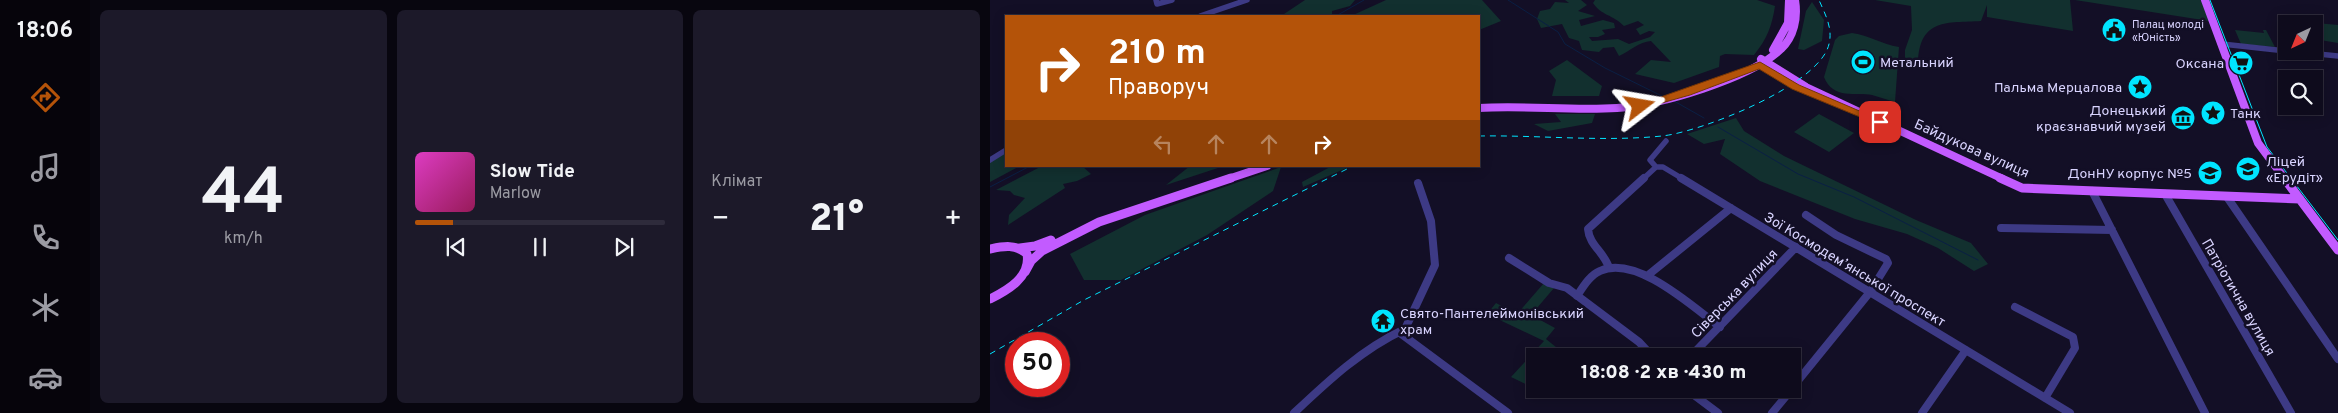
<!DOCTYPE html>
<html lang="uk">
<meta charset="utf-8">
<style>
body{margin:0;font-family:Overpass,sans-serif;background:#1c1929;color:#f1f3f6;height:100vh;display:flex;flex-direction:column;font-size:19px;white-space:nowrap}
*{box-sizing:border-box;margin:0}
p{font-size:16px;color:#9b9ba3}
.icon{flex:none;width:28px;height:28px;fill:none;stroke:currentColor;stroke-width:2;stroke-linecap:round;stroke-linejoin:round}
.map{position:relative;flex:1;overflow:hidden}
.panel{display:flex;flex-direction:column;gap:10px;padding:10px;background:#08060f;width:900px}
.panel>*{flex:none}
.banner{position:absolute;left:15px;top:15px;width:475px;height:152px;border-radius:0px;box-shadow:0 2px 12px #0003,0 0 0 1px #2e2b3b;background:#b45309;color:#fff;overflow:hidden}
.needle{width:32px;rotate:223deg}
.controls{position:absolute;left:1288px;top:15px;display:grid;gap:10px}
.controls a{display:grid;place-items:center;width:45px;height:45px;border-radius:0px;background:#0e0b1c;box-shadow:0 2px 12px #0003,0 0 0 1px #2e2b3b;font-size:25px}
.speed{position:absolute;left:15px;top:332px;display:flex;gap:10px;font-size:25px;font-weight:700;text-align:center}
.speed>*{display:grid;place-content:center;width:65px;height:65px;border-radius:50%;background:#0e0b1c;box-shadow:0 2px 12px #0003,0 0 0 1px #2e2b3b;line-height:1}
.speed .limit{border:8px solid #d22;background:#fff;color:#111}
.pin{position:absolute;display:grid;place-items:center;width:42px;height:42px;color:#fff;margin:-21px;border-radius:10px;box-shadow:0 2px 8px #0006}
.me{position:absolute;width:55px;margin:-28px;rotate:76deg;stroke-linejoin:round;filter:drop-shadow(0 0 4px #0008)}
.turn{display:flex;align-items:center;gap:18px;height:105px;padding:0 20px;font-size:22px}
.turn .icon{width:65px;height:65px;stroke-width:2.5}
.turn b{display:block;font-size:35px;line-height:42px}
.lanes{display:flex;align-items:center;height:48px;padding:0 20px;background:#0003;justify-content:center;gap:25px;direction:ltr}
.lanes .off{opacity:.35}
.big{font-size:38px;font-weight:800;line-height:1.1}
.panel .tile{flex:1;display:flex;flex-direction:column;justify-content:center;gap:8px;min-width:0;padding:0 18px;border-radius:8px;background:#1c1929}
.panel .dial{align-items:center;gap:0}
.dial b{font-size:65px;line-height:1}
.song{display:flex;align-items:center;gap:15px}
.cover{width:60px;height:60px;border-radius:8px;background:linear-gradient(135deg,hsl(310 70% 55%),hsl(330 70% 35%))}
.played{height:5px;border-radius:2px;background:linear-gradient(90deg,#b45309 15%,#2e2b3b 15%)}
.keys{display:flex;justify-content:space-around;direction:ltr}
.heat{display:flex;justify-content:space-between;align-items:center;font-size:28px;direction:ltr}
.panel .tiles{flex:1;display:grid;gap:10px;grid-template-columns:repeat(3,1fr)}
.trip{position:absolute;left:536px;top:348px;width:275px;height:50px;border-radius:0px;background:#0e0b1c;box-shadow:0 2px 12px #0003,0 0 0 1px #2e2b3b;font-weight:800;line-height:50px;text-align:center}
main{display:flex;flex:1;min-height:0}
.tabs{display:flex;flex-direction:column;width:90px;justify-content:space-around;align-items:center;background:#06040b;color:#9b9ba3}
.tabs .icon{width:35px;height:35px}
.tabs .on{color:#b45309}
.tabs b{font-size:22px;color:#f1f3f6}
.map>svg:first-child{display:block}
.green{fill:#12302f}
.lines{fill:none;stroke-linecap:round;stroke-linejoin:round}
.stream{stroke:#0a1f44;stroke-width:1}
.minor-far1{stroke:#3d3a85;stroke-width:5.5}
.minor{stroke:#3d3a85;stroke-width:8}
.major-far1{stroke:#c25bff;stroke-width:8}
.major{stroke:#c25bff;stroke-width:9}
.tram{stroke:#00e5ff;stroke-width:1}
.rail{stroke:#00e5ff;stroke-width:1;stroke-dasharray:6 5;stroke-linecap:butt}
.route{fill:#b45309;stroke:#753606}
.labels{text-anchor:middle;stroke-width:5;stroke-linejoin:round;paint-order:stroke}
.far-poi-label{font-size:11px;fill:#d9d4ff;stroke:#130f26;text-anchor:start}
.poi-label{font-size:14px;fill:#d9d4ff;stroke:#130f26;text-anchor:start}
.street-label{font-size:14px;fill:#d9d4ff;stroke:#130f26}
</style>
<main>
<nav class="tabs">
<b>18:06</b>
<svg class="icon on" aria-label="directions" viewBox="0 0 24 24"><path d="M12 3l9 9-9 9-9-9zM9 14v-3h6M13 9l2 2-2 2"/></svg>
<svg class="icon" aria-label="music" viewBox="0 0 24 24"><path d="M9 18V5l10-2v13"/><circle cx="6" cy="18" r="3"/><circle cx="16" cy="16" r="3"/></svg>
<svg class="icon" aria-label="phone" viewBox="0 0 24 24"><path d="M5 4h4l2 5-3 2q2 4 5 5l2-3 5 2v4C11 20 4 13 5 4z"/></svg>
<svg class="icon" aria-label="climate" viewBox="0 0 24 24"><path d="M12 3v18M4 7l16 10M4 17L20 7"/></svg>
<svg class="icon" aria-label="car" viewBox="0 0 24 24"><path d="M5 17H2v-5l4-1 3-4h7l3 4 3 1v5h-3M9 17h6M6 11h13"/><circle cx="7" cy="17" r="2"/><circle cx="17" cy="17" r="2"/></svg>
</nav>
<section class="panel">
<div class="tiles">
<div class="tile dial"><b>44</b><p>km/h</p></div>
<div class="tile">
<div class="song"><i class="cover"></i><div><b>Slow Tide</b><p>Marlow</p></div></div>
<div class="played"></div>
<div class="keys"><svg class="icon" aria-label="previous" viewBox="0 0 24 24"><path d="M18 5L8 12l10 7zM5 5v14"/></svg><svg class="icon" aria-label="pause" viewBox="0 0 24 24"><path d="M8 5v14M16 5v14"/></svg><svg class="icon" aria-label="next" viewBox="0 0 24 24"><path d="M6 5l10 7-10 7zM19 5v14"/></svg></div>
</div>
<div class="tile"><p>Клімат</p>
<div class="heat"><a>−</a><b class="big">21°</b><a>+</a></div>
</div>
</div>
</section>
<div class="map">
<svg width="1348" height="413" viewBox="0 0 1348 413">
<rect width="100%" height="100%" fill="#130f26"/>
<path class="green" d="M315,0H365L360,6L342,11V16H291Z
M396,0H492L511,21L489,30V16H361Z
M575,0H591L597,5L588,11L605,16L589,20L591,26L613,20L624,23L625,28L612,30L615,34L608,37H599L602,41L628,39L639,44L660,37L665,32L659,31L650,35L646,29L654,25L648,21L634,26C622,14 612,16 603,3L605,0H767L785,6C782,26 777,39 764,55L735,54L730,56L729,67L684,83L645,74L661,60L681,62L661,41C649,42 640,51 629,56L624,47L613,48L609,52L592,50L589,41L579,38L572,24L551,28L547,19L550,11L560,9L565,2L579,3Z
M885,0H1080L1083,31L997,17V5L991,21C957,23 930,18 928,62L924,67L915,60V50L922,30L921,6Z
M1085,0H1211L1219,21Z
M822,2L834,20L832,41L814,50L808,49L816,11Z
M1305,21L1348,25V43L1324,39V24H1307Z
M1245,30L1274,33L1273,30H1276L1285,47L1251,44Z
M862,33C881,36 891,44 909,47L905,102C897,100 890,97 882,95C866,92 843,100 834,77L845,40L849,36Z
M577,60L612,86L609,96H562L566,80L559,71Z
M565,114H605L602,123L558,131L544,124L571,122Z
M829,114L864,133L839,152L804,132Z
M746,118L754,131L794,156L926,220L981,243L998,264L984,271L948,248L917,234L865,219L770,181L730,154L735,139L714,144L697,134Z
M16,151V166H30L0,182V162Z
M52,166H92L101,174L87,181L73,184L75,188L18,225L19,215L35,198L24,195L20,191L6,190Z
M200,166H234L176,185Z
M342,166H361L313,187L312,182Z
M291,167L283,191L217,235L131,280H94L80,254L155,215Z
M554,283L564,288L541,315L565,328L556,339L577,356H545L544,388L521,377L554,341L497,314L506,303L527,314Z"/>
<g class="lines">
<path class="stream" d="M518,0L568,32L575,44L615,68L674,97
M346,16L374,0
M684,101L714,118
M728,127L808,174L864,197L988,260
M0,187L40,166"/>
<path class="minor-far1" d="M166,0L167,4L182,0
M210,16L257,0
M1232,44L1296,51
M1299,51L1348,56
M676,141L660,160L666,167H673L693,179
M0,160L16,150
M653,179L666,167"/>
<path class="minor" d="M691,178L1080,413
M1102,191L1215,413
M1175,194L1301,413
M1237,197L1348,359
M1011,228L1122,230
M519,258L559,283L577,288L649,342L662,356
M619,268C615,253 599,245 598,229L654,178
M657,276L741,208
M587,296C593,287 600,275 610,271C646,254 703,307 730,327
M1025,307L1083,337L1085,348L1055,398
M410,333L518,413
M701,356L806,247
M802,388L880,292L898,263L896,259L846,235L816,215
M696,389L728,413
M304,413C338,381 372,349 415,329L445,265L441,221L428,183
M782,413L802,389
M932,413L976,350"/>
<path class="major-far1" d="M1215,0L1268,143L1295,179
M783,50L798,23L799,0
M771,59L816,87L1013,179
M489,108C535,105 581,111 627,108C669,105 760,79 791,49C804,37 808,18 805,0
M238,179L277,166"/>
<path class="major" d="M1010,178L1032,188L1310,199
M1294,178L1348,250
M30,248L45,246L61,240
M0,249C14,246 26,244 37,254C41,277 18,290 0,299
M35,272L41,261L52,251L109,222L241,178"/>
<path class="tram" d="M1220,0L1277,147L1348,240"/>
<path class="rail" d="M489,136C549,135 613,142 672,136C711,132 830,85 839,44C843,28 835,14 829,0
M0,354L94,300L363,166"/>
</g>
<path class="route" d="M770,62L809,85L895,122L894,124H887L802,89L769,69L700,95L650,109L645,106Z"/>
<defs>
<symbol id="civic-disc" viewBox="-11 -11 22 22"><circle r="9.5" fill="#00e5ff" stroke="#130f26"/><path d="M-.6-6.5H3V-4.5H.6V-3L4-1V1h2V6H-6V1h2V-1L-.6-3ZM-1.2 2.5V6h2.4V2.5Z" fill="#111"/></symbol>
<symbol id="stadium-disc" viewBox="-11 -11 22 22"><circle r="9.5" fill="#00e5ff" stroke="#130f26"/><path d="M0-5a6.5 5 0 1 0 0 10a6.5 5 0 1 0 0-10ZM-3.5-1.8h7v3.6h-7Z" fill="#111"/></symbol>
<symbol id="supermarket-disc" viewBox="-11 -11 22 22"><circle r="9.5" fill="#00e5ff" stroke="#130f26"/><path d="M-6-5.5h2.5l.6 2H6L4.5 2H-2.5L-4.4-4H-6ZM-1.5 3.2a1.3 1.3 0 1 0 .1 0ZM3 3.2a1.3 1.3 0 1 0 .1 0Z" fill="#111"/></symbol>
<symbol id="sight-disc" viewBox="-11 -11 22 22"><circle r="9.5" fill="#00e5ff" stroke="#130f26"/><path d="M0-6L1.8-2.2L6-1.7L2.9 1.2L3.7 5.4L0 3.3L-3.7 5.4L-2.9 1.2L-6-1.7L-1.8-2.2Z" fill="#111"/></symbol>
<symbol id="museum-disc" viewBox="-11 -11 22 22"><circle r="9.5" fill="#00e5ff" stroke="#130f26"/><path d="M0-6L6-3V-2H-6V-3ZM-5-1h2V3h-2ZM-1-1h2V3h-2ZM3-1h2V3H3ZM-6 4H6V6H-6Z" fill="#111"/></symbol>
<symbol id="school-disc" viewBox="-11 -11 22 22"><circle r="9.5" fill="#00e5ff" stroke="#130f26"/><path d="M0-5L7-2L0 1L-7-2ZM-4 1L0 2.5L4 1V4Q0 6-4 4Z" fill="#111"/></symbol>
<symbol id="university-disc" viewBox="-11 -11 22 22"><circle r="9.5" fill="#00e5ff" stroke="#130f26"/><path d="M0-5L7-2L0 1L-7-2ZM-4 1L0 2.5L4 1V4Q0 6-4 4Z" fill="#111"/></symbol>
<symbol id="temple-disc" viewBox="-11 -11 22 22"><circle r="9.5" fill="#00e5ff" stroke="#130f26"/><path d="M0-6L5-2H3V0L6.5 2.5H4V6H1.5V3h-3V6H-4V2.5H-6.5L-3 0V-2H-5Z" fill="#111"/></symbol>
</defs>
<g fill-rule="evenodd">
<use href="#civic-disc" x="1110" y="16" width="28" height="28"/>
<use href="#stadium-disc" x="859" y="48" width="28" height="28"/>
<use href="#supermarket-disc" x="1237" y="49" width="28" height="28"/>
<use href="#sight-disc" x="1136" y="73" width="28" height="28"/>
<use href="#sight-disc" x="1209" y="99" width="28" height="28"/>
<use href="#museum-disc" x="1179" y="104" width="28" height="28"/>
<use href="#school-disc" x="1244" y="155" width="28" height="28"/>
<use href="#university-disc" x="1206" y="159" width="28" height="28"/>
<use href="#temple-disc" x="379" y="307" width="28" height="28"/>
</g>
<g class="labels">
<g class="far-poi-label">
<text x="1142" y="28">Палац молоді<tspan x="1142" dy="13">«Юність»</tspan></text>
</g>
<g class="poi-label">
<text x="890" y="67">Метальний</text>
<text x="1234" y="68" text-anchor="end">Оксана</text>
<text x="1132" y="92" text-anchor="end">Пальма Мерцалова</text>
<text x="1176" y="115" text-anchor="end">Донецький<tspan x="1176" dy="16">краєзнавчий музей</tspan></text>
<text x="1240" y="118">Танк</text>
<text x="1276" y="166">Ліцей<tspan x="1276" dy="16">«Ерудіт»</tspan></text>
<text x="1202" y="178" text-anchor="end">ДонНУ корпус №5</text>
<text x="410" y="318">Свято-Пантелеймонівський<tspan x="410" dy="16">храм</tspan></text>
</g>
<g class="street-label">
<text transform="translate(982 148) rotate(24)" y="5">Байдукова вулиця</text>
<text transform="translate(865 269) rotate(31)" y="5">Зої Космодем’янської проспект</text>
<text transform="translate(744 293) rotate(-46)" y="5">Сіверська вулиця</text>
<text transform="translate(1249 297) rotate(60)" y="5">Патріотична вулиця</text>
</g>
</g>
</svg>
<div class="controls">
<a><svg class="needle" viewBox="-14 -14 28 28"><path d="M0-13l5 13h-10z" fill="#e53935"/><path d="M0 13l5-13h-10z" fill="#9b9ba3"/></svg></a>
<a><svg class="icon" aria-label="search" viewBox="0 0 24 24"><circle cx="10" cy="10" r="6"/><path d="M15 15l6 6"/></svg></a>
</div>
<div class="speed"><div class="limit">50</div></div>
<div class="pin" style="left:890px;top:122px;background:#d93025"><svg class="icon" aria-label="arrive" viewBox="0 0 24 24"><path d="M6 21V4h12l-3 4 3 4H6"/></svg></div>
<svg class="me" style="left:650px;top:106px" viewBox="-20 -20 40 40"><path d="M0-17L14 15 0 8-14 15z" fill="#b45309" stroke="#fff" stroke-width="4"/></svg>
<div class="trip">18:08 · 2 хв · 430 m</div>
<div class="banner">
<div class="turn"><svg class="icon" aria-label="right" viewBox="0 0 24 24"><path d="M7 20v-9h11M14 6l5 5-5 5"/></svg><div><b>210 m</b>Праворуч</div></div>
<div class="lanes"><svg class="icon off" aria-label="left" viewBox="0 0 24 24"><path d="M17 20v-9H6M10 6l-5 5 5 5"/></svg><svg class="icon off" aria-label="ahead" viewBox="0 0 24 24"><path d="M12 20V5M6 11l6-6 6 6"/></svg><svg class="icon off" aria-label="ahead" viewBox="0 0 24 24"><path d="M12 20V5M6 11l6-6 6 6"/></svg><svg class="icon" aria-label="right" viewBox="0 0 24 24"><path d="M7 20v-9h11M14 6l5 5-5 5"/></svg></div>
</div>
</div>
</main>
